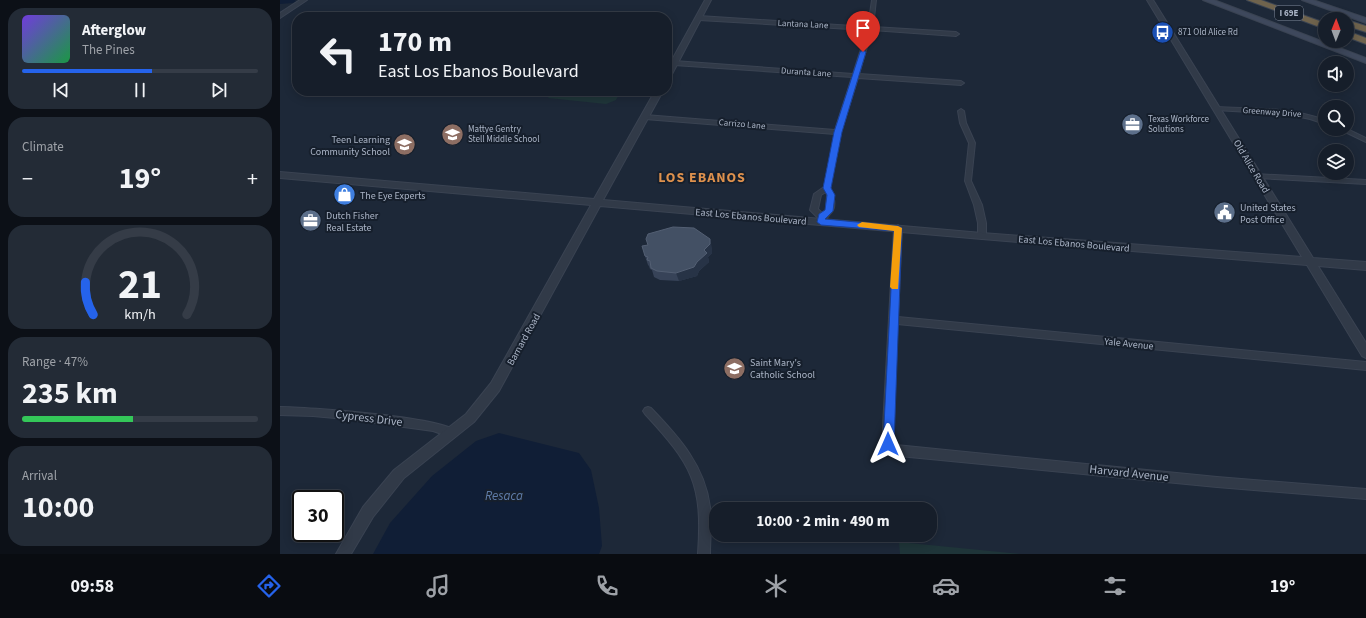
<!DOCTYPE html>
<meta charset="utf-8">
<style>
body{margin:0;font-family:"Source Sans 3",sans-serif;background:#232b36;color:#f1f3f6;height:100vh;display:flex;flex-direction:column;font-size:15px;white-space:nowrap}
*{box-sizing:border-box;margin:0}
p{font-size:13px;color:#9ea2a8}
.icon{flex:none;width:22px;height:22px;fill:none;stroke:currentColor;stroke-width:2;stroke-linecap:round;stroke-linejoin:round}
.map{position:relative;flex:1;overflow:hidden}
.panel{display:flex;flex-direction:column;gap:8px;padding:8px;background:#0c1017;width:280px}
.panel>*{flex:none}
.hud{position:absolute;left:12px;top:12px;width:380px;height:84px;border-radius:16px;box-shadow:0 2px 10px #0003,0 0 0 1px #353c47;background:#161e2a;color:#f1f3f6;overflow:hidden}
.needle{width:26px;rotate:1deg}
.buttons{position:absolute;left:1038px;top:12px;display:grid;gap:8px}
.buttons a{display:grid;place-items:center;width:36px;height:36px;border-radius:50%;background:#161e2a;box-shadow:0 2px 10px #0003,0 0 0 1px #353c47;font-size:20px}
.speed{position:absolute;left:12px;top:490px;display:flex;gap:8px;font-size:20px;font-weight:700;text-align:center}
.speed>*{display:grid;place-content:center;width:52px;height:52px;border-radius:50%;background:#161e2a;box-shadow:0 2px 10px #0003,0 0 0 1px #353c47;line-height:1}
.speed .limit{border:2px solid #111;border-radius:6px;background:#fff;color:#111}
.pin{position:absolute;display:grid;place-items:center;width:34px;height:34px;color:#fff;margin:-41px -17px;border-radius:50% 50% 50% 0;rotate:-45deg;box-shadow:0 0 4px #0007}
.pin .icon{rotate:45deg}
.me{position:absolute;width:44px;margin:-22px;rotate:0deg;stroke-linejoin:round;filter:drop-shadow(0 0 3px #0008)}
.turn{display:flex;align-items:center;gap:14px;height:84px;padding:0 20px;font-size:18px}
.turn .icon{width:52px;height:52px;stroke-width:2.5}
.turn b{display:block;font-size:28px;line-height:34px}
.big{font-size:30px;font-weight:700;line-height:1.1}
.panel .widget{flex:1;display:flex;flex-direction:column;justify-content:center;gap:6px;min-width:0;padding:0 14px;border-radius:16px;background:#232b36}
.panel .dial{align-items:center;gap:0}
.dial svg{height:104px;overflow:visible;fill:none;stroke:#353c47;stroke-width:7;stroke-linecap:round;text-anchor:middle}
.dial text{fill:#f1f3f6;stroke:none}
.song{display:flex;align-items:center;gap:12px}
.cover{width:48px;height:48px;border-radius:6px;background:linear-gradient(135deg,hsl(260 70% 55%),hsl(140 70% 35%))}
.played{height:4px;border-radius:2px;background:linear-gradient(90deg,#2563eb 55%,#353c47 55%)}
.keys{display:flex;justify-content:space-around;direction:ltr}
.heat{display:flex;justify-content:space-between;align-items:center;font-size:22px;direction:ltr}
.charge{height:6px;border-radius:3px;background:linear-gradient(90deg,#34c759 47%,#353c47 0)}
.trip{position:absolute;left:429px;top:502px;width:228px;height:40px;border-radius:16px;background:#161e2a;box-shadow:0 2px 10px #0003,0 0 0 1px #353c47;font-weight:700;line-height:40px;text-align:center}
.tabs{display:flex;height:64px;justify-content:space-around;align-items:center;background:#090c11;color:#9ea2a8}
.tabs .icon{width:28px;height:28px}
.tabs .selected{color:#2563eb}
.tabs b{font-size:18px;color:#f1f3f6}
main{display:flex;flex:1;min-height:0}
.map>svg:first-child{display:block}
.green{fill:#1f3539}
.water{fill:#101e36}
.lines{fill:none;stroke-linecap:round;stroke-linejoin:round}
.canal{fill:#101e36;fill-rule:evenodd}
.minor-casing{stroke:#3a4352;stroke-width:2}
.tertiary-casing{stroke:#3a4352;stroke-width:2}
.secondary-casing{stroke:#3a4352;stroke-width:2}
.motorway-casing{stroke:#3b4453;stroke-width:2}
.minor{fill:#313a48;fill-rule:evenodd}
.tertiary{fill:#313a48;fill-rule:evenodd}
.secondary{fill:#3e485c;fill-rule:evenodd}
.motorway{fill:#6f634d;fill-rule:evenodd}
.wall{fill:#374358}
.shaded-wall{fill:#273346}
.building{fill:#435064;stroke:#535f73}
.route{fill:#2563eb;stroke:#184099}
.slow{fill:#f59e0b}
.labels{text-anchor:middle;stroke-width:4;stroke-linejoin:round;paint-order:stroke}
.shield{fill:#161f2c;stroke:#7e8798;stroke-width:1}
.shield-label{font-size:9px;font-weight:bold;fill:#aab4c6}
.far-street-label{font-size:9px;fill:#aab4c6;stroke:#161f2c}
.far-poi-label{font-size:9px;fill:#aab4c6;stroke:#161f2c;text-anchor:start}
.poi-label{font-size:10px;fill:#aab4c6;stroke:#161f2c;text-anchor:start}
.street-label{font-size:10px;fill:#aab4c6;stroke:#161f2c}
.near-street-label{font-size:12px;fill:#aab4c6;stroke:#161f2c}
.near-water-label{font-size:13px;font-style:italic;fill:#5f7ca9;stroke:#161f2c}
.district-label{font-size:14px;font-weight:bold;letter-spacing:1px;fill:#de914d;stroke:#161f2c}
</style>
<main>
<section class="panel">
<div class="widget">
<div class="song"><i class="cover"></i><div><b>Afterglow</b><p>The Pines</p></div></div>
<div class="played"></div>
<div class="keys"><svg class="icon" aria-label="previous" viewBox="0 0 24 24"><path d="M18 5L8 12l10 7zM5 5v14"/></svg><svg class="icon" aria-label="pause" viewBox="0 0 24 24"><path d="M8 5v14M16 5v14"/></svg><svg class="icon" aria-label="next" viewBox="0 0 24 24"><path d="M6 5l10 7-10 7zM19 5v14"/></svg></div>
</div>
<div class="widget"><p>Climate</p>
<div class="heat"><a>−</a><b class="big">19°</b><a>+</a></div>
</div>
<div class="widget dial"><svg viewBox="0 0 100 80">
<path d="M14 69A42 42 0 1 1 86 69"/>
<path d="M14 69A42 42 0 0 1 8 44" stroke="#2563eb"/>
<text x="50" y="56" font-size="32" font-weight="700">21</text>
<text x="50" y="72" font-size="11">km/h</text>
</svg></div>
<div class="widget"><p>Range · 47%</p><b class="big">235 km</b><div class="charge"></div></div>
<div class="widget"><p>Arrival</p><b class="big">10:00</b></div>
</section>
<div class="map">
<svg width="1086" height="554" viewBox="0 0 1086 554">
<rect width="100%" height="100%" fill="#1d2838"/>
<path class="green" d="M273,91H341L336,100L326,104L268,98Z
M619,542L740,554H620Z"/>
<path class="water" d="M219,433L299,453L311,470L319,508L322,546L319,554H93L110,523L152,476L196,441Z"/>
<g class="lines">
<path class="canal" d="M0,0H15L16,1L13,3L0,4Z"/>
<defs>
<path id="minor" d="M592,0H596L593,27L676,32L679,34L676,36L592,30L579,74L681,81L684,83L681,85L578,78L561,132L550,188C554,195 557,207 551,213C547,218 546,218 544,224H538L537,222L538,218L530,210L534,194L544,187L555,134L365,119L362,117L365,115L555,130L572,77L394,65L391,63L394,61L573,74L587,30L419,20L416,18L419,16L588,27ZM546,192L547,195L546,210L542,213L538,209L541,195Z
M937,107C974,109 1010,107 1045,120V124L1030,119L1006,114L935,110L934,109Z
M681,109L684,111L686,123L695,143L691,181L702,205L706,223V236L702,239L698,236V223L694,205L685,181L689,143L680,123L678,111Z
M1059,129H1067L1086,138V142Z
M975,174L1086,180V184L977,178L974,176Z
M618,225L622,228L618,317L1086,362V370L617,324L613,426V442L616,445L937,477L1086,489V499L937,487L619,456C601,450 603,443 603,426L614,228Z
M0,407C23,407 171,417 178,433L176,436L173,438L153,431L66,419L33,416L0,415Z
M368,407L371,408C399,437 425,466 430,507C432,523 430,539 430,554H418C423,483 412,465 365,414L363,411L365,408Z"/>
<path id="tertiary" d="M20,0H27L0,18V13Z
M425,0H431L391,76L387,78V69Z
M867,0H873L1033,258L1086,262V270L1038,266L1086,343V358L1082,356L1027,265L702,239L320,206L219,391L194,422L124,478L93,517L71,554H56L83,507L114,470L186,414L211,383L311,205L0,178V172L314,199L375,91H383L323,200L702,233L1022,257Z"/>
<path id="secondary" d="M923,0H934L1086,58V63Z
M1022,0H1033L1086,18V23Z"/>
<path id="motorway" d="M967,0H981L1045,23V29Z
M1067,20L1086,26V32L1067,26Z
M1067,31L1086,38V44L1067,37Z"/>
</defs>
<use href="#minor" class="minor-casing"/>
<use href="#tertiary" class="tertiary-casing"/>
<use href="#secondary" class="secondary-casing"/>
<use href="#motorway" class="motorway-casing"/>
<use href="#minor" class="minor"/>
<use href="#tertiary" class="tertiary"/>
<use href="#secondary" class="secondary"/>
<use href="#motorway" class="motorway"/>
</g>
<path class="wall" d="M432,248V253L428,257L429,262L419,271L417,276L399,281L380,280L374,277L372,270L370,269L369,266L368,265L365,256Z"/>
<path class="shaded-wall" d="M430,239L432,248V253L428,257L429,262L419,271L417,276L399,281L396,273L417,262Z"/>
<path class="building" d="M393,227L414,228L430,239V244L424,250L427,253L417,262L414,267L396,273L377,271L371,268L370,261L367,260L368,257L365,256L362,246L368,245L366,239L368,234Z"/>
<path class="route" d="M583,50L586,52L562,132L551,188L555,195L553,211L545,219L618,226L622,228L614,444L612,448L608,450L604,448L603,444L614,231L541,225L537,222L539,214L545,210L547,195L543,188L554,132L580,52Z"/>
<path class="slow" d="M582,222L618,226L622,228L618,289H612L610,287L614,231L579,227L577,225Z"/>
<defs>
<symbol id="bus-disc" viewBox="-11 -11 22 22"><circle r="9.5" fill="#1a4fb4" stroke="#161f2c"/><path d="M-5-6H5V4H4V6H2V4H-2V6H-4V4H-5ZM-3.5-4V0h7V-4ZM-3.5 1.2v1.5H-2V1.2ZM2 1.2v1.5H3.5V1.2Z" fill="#fff"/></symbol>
<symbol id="office-disc" viewBox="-11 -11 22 22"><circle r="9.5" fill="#5c6f8a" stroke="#161f2c"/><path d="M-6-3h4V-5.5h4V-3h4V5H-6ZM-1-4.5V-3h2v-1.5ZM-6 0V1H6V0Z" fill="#fff"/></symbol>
<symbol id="school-disc" viewBox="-11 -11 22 22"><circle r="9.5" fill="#8d6e63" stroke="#161f2c"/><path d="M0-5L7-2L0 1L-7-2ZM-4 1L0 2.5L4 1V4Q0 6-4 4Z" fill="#fff"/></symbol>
<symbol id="shop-disc" viewBox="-11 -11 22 22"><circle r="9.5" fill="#3f7fe0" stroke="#161f2c"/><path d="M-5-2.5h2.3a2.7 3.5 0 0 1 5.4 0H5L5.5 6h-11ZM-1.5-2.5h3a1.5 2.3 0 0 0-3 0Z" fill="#fff"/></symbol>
<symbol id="civic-disc" viewBox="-11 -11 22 22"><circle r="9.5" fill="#5c6f8a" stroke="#161f2c"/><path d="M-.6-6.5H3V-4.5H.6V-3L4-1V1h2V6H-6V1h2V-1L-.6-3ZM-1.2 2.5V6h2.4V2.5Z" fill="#fff"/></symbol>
</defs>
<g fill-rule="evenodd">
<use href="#bus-disc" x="870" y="20" width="25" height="25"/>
<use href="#office-disc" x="840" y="112" width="25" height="25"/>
<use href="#school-disc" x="160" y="122" width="25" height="25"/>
<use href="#school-disc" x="112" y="132" width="25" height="25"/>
<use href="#shop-disc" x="52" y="182" width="25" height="25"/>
<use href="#civic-disc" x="932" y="200" width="25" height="25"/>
<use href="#office-disc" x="18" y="208" width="25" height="25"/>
<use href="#school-disc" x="442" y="356" width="25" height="25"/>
</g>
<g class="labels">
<rect class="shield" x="995" y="6" width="28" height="14" rx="3"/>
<g class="shield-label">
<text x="1009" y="16">I 69E</text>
</g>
<g class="far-street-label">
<text transform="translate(523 24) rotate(3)" y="3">Lantana Lane</text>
<text transform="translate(526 72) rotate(4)" y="3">Duranta Lane</text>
<text transform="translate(992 112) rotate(4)" y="3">Greenway Drive</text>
<text transform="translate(462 124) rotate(5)" y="3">Carrizo Lane</text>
</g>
<g class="far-poi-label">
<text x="898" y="35">871 Old Alice Rd</text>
<text x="868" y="122">Texas Workforce<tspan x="868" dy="10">Solutions</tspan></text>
<text x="188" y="132">Mattye Gentry<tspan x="188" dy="10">Stell Middle School</tspan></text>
</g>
<g class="poi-label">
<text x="110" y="143" text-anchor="end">Teen Learning<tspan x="110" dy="12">Community School</tspan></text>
<text x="80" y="199">The Eye Experts</text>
<text x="960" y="211">United States<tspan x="960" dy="12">Post Office</tspan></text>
<text x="46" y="219">Dutch Fisher<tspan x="46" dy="12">Real Estate</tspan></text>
<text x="470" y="366">Saint Mary's<tspan x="470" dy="12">Catholic School</tspan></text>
</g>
<g class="street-label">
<text transform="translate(972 166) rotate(59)" y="4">Old Alice Road</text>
<text transform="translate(471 216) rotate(5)" y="4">East Los Ebanos Boulevard</text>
<text transform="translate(794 243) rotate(5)" y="4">East Los Ebanos Boulevard</text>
<text transform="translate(243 339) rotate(-61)" y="4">Barnard Road</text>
<text transform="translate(849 343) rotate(6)" y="4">Yale Avenue</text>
</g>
<g class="near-street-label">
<text transform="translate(89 418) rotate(7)" y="4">Cypress Drive</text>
<text transform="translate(849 473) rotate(6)" y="4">Harvard Avenue</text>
</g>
<g class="near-water-label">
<text x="224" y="500">Resaca</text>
</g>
<g class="district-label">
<text x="422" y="182">LOS EBANOS</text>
</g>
</g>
</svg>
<div class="buttons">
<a><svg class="needle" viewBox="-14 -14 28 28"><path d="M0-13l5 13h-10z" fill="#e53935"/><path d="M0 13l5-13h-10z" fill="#9ea2a8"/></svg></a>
<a><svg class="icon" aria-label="sound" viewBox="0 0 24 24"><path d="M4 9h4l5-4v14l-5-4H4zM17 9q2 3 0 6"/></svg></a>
<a><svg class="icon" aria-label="search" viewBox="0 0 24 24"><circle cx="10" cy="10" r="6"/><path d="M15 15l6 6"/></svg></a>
<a><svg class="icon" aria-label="layers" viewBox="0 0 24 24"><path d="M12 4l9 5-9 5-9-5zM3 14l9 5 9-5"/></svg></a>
</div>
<div class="speed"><div class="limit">30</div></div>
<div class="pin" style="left:583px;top:52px;background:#d93025"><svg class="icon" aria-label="arrive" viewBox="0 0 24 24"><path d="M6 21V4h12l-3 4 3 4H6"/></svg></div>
<svg class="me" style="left:608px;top:444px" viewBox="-20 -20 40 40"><path d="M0-17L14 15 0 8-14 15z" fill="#2563eb" stroke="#fff" stroke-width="4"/></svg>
<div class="trip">10:00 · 2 min · 490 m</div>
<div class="hud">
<div class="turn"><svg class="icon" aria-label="left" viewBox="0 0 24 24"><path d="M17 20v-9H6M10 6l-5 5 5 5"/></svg><div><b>170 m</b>East Los Ebanos Boulevard</div></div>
</div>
</div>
</main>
<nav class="tabs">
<b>09:58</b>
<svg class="icon selected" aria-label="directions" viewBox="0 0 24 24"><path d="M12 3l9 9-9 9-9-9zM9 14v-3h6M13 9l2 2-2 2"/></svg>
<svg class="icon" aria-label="music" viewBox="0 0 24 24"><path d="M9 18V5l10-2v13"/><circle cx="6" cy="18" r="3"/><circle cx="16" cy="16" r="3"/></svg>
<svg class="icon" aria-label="phone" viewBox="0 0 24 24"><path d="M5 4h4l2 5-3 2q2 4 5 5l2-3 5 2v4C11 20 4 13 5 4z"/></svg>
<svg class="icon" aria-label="climate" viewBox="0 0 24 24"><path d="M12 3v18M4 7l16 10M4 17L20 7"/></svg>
<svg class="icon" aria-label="car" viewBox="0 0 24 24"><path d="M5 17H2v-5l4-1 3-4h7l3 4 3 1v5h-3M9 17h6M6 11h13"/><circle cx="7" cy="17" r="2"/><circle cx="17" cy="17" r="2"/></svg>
<svg class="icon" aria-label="filters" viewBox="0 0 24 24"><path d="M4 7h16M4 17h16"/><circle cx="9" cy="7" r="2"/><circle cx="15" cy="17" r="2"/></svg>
<b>19°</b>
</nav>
